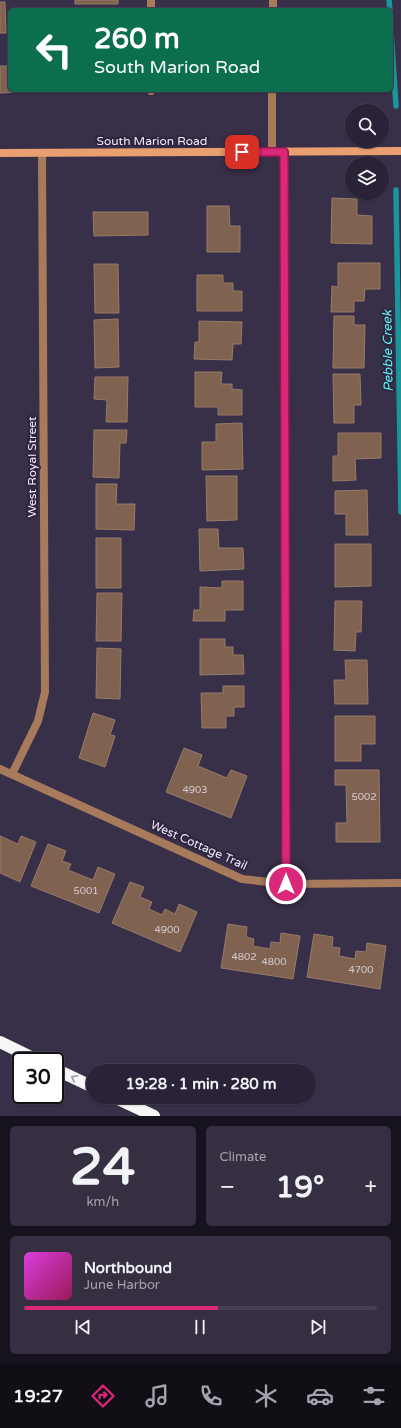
<!DOCTYPE html>
<meta charset="utf-8">
<style>
body{margin:0;font-family:"Varela Round",sans-serif;background:#362f42;color:#f1f3f6;height:100vh;display:flex;flex-direction:column;font-size:15px;white-space:nowrap}
*{box-sizing:border-box;margin:0}
p{font-size:13px;color:#a5a4ad}
.icon{flex:none;width:22px;height:22px;fill:none;stroke:currentColor;stroke-width:2;stroke-linecap:round;stroke-linejoin:round}
.map{position:relative;height:1116px;overflow:hidden}
.side{display:flex;flex-direction:column;gap:10px;padding:10px;background:#17131e;flex:1}
.side>*{flex:none}
.hud{position:absolute;left:8px;top:8px;width:385px;height:84px;border-radius:6px;box-shadow:0 1px 3px #0004,0 0 0 1px #464052;background:#0b6e4f;color:#fff;overflow:hidden}
.tools{position:absolute;left:345px;top:104px;display:grid;gap:8px}
.tools a{display:grid;place-items:center;width:44px;height:44px;border-radius:50%;background:#2a2337;box-shadow:0 1px 3px #0004,0 0 0 1px #464052;font-size:20px}
.speed{position:absolute;left:12px;top:1052px;display:flex;gap:8px;font-size:20px;font-weight:700;text-align:center}
.speed>*{display:grid;place-content:center;width:52px;height:52px;border-radius:50%;background:#2a2337;box-shadow:0 1px 3px #0004,0 0 0 1px #464052;line-height:1}
.speed .limit{border:2px solid #111;border-radius:6px;background:#fff;color:#111}
.pin{position:absolute;display:grid;place-items:center;width:34px;height:34px;color:#fff;margin:-17px;border-radius:8px;box-shadow:0 2px 6px #0006}
.me{position:absolute;width:44px;margin:-22px;rotate:0deg;stroke-linejoin:round;filter:drop-shadow(0 0 3px #0008)}
.turn{display:flex;align-items:center;gap:14px;height:84px;padding:0 20px;font-size:18px}
.turn .icon{width:52px;height:52px;stroke-width:2.5}
.turn b{display:block;font-size:28px;line-height:34px}
.big{font-size:30px;font-weight:700;line-height:1.1}
.side .card{flex:1;display:flex;flex-direction:column;justify-content:center;gap:6px;min-width:0;padding:0 14px;border-radius:6px;background:#362f42}
.side .dial{align-items:center;gap:0}
.dial b{font-size:52px;line-height:1}
.song{display:flex;align-items:center;gap:12px}
.cover{width:48px;height:48px;border-radius:6px;background:linear-gradient(135deg,hsl(300 70% 55%),hsl(330 70% 35%))}
.played{height:4px;border-radius:2px;background:linear-gradient(90deg,#db2777 55%,#464052 55%)}
.keys{display:flex;justify-content:space-around;direction:ltr}
.heat{display:flex;justify-content:space-between;align-items:center;font-size:22px;direction:ltr}
.side .tiles{flex:1;display:grid;gap:10px;grid-template-columns:1fr 1fr}
.card:last-child{grid-column:span 2}
.trip{position:absolute;left:86px;top:1064px;width:230px;height:40px;border-radius:20px;background:#2a2337;box-shadow:0 1px 3px #0004,0 0 0 1px #464052;font-weight:700;line-height:40px;text-align:center}
.tabs{display:flex;height:64px;justify-content:space-around;align-items:center;background:#110e16;color:#a5a4ad}
.tabs .icon{width:28px;height:28px}
.tabs .on{color:#db2777}
.tabs b{font-size:18px;color:#f1f3f6}
.map>svg:first-child{display:block}
.lines{fill:none;stroke-linecap:round;stroke-linejoin:round}
.stream{stroke:#199699;stroke-width:5.5}
.building{fill:#7f6350;stroke:#987b67}
.street{stroke:#a87a5c;stroke-width:8}
.secondary{stroke:#e99f6f;stroke-width:8}
.highway{stroke:#f6f6f6;stroke-width:12}
.oneway{stroke:#9c98a3}
.route-casing{stroke:#8e194d;stroke-width:10}
.route{stroke:#db2777;stroke-width:7}
.labels{text-anchor:middle;stroke-width:4;stroke-linejoin:round;paint-order:stroke}
.number-label{font-size:10px;fill:#d5cad2}
.street-label{font-size:12px;fill:#f2ecfd;stroke:#2e253e}
.water-label{font-size:13px;font-style:italic;fill:#5af7fb;stroke:#2e253e}
</style>
<div class="map">
<svg width="401" height="1116" viewBox="0 0 401 1116">
<rect width="100%" height="100%" fill="#382f49"/>
<g class="lines">
<path class="stream" d="M389,0L390,10
M391,30L396,106
M396,190L401,512"/>
</g>
<path class="building" d="M75,0H118V4H75Z
M0,2H5L6,33H0Z
M357,8V10H307V9Z
M0,66H10V90H17V92L0,93Z
M332,198L357,199V215L372,216V244L331,243Z
M207,206H229L230,226H240V252H207Z
M93,212H148V235L94,236Z
M338,263H380V289H365L364,301H354V312H331L332,286L338,287Z
M94,264H118L119,313H95Z
M197,275H223V283H233V291H242V311H197Z
M334,316H354V325H365L364,368H333Z
M118,319L119,367L95,368L94,320Z
M199,321L242,322L241,344H233L232,360L194,359L195,342H199Z
M195,372H222L221,384H232V389L242,390V415H218V407H195Z
M333,374H360L361,405H354V423H334Z
M95,377H128L127,422H106L107,400L94,399Z
M242,423L243,469L202,470V442H216V424Z
M94,430H127L126,443H120L119,478L93,477Z
M338,433H381V458L355,459L356,480L333,481V456H338Z
M206,476H237V520L207,521Z
M96,484H117L116,504H135L134,530L96,529Z
M367,490L368,535H346V514H335V491Z
M199,529H218L219,548H243L244,569L200,571Z
M96,538H121V588H96Z
M335,544H371V586L335,587Z
M222,581H243V610H225V621H193L194,610H200V587L222,588Z
M97,593H122L121,641H96Z
M335,601H362L361,632H356L355,651L334,650Z
M200,639H225V647H233V655H243L244,674L200,675Z
M97,648L121,649L120,699L96,698Z
M345,660H367L368,704H335L334,680H346Z
M223,686H244V707H234V716H226V728H202L201,693H223Z
M93,713L115,720L110,735L115,736L105,767L79,758Z
M335,716H375V744H361V761H335Z
M184,748L202,755L198,766L227,778L231,770L247,776L231,818L166,792Z
M335,770H379L380,842H336V823H347L346,785H335Z
M0,836L18,844L21,836L36,842L20,882L0,873Z
M48,844L66,851L62,861L71,864L68,870L93,880L98,867L115,874L99,913L31,886Z
M130,882L144,887L140,897L152,902L149,909L162,915L165,909L175,914L179,904L197,912L180,952L112,923Z
M228,924L247,927L246,937L254,939L253,946L270,949L271,942L280,943L281,933L300,936L293,979L221,968Z
M314,934L333,937L332,947L340,948L339,956L355,959L356,951L366,952L367,943L386,946L380,989L307,977Z"/>
<g class="lines">
<path class="street" d="M151,10V0
M273,10V0
M151,91V90
M272,152V90
M284,152L286,884
M0,769L242,879L286,884L401,883
M12,774L38,721L45,692L42,153"/>
<path class="secondary" d="M0,153L401,151"/>
<path class="highway" d="M0,1042L39,1061
M55,1069L93,1087
M114,1097L154,1116"/>
</g>
<defs><path id="oneway-chevron" d="M-2-3.5L2.5 0L-2 3.5" fill="none" stroke-width="1.6" stroke-linecap="round" stroke-linejoin="round"/></defs>
<use class="oneway" href="#oneway-chevron" transform="translate(74 1078) rotate(-154)"/>
<g class="lines">
<defs>
<path id="route" d="M242,152H284L286,884"/>
</defs>
<use href="#route" class="route-casing"/>
<use href="#route" class="route"/>
</g>
<g class="labels">
<g class="number-label">
<text x="195" y="793">4903</text>
<text x="364" y="800">5002</text>
<text x="86" y="894">5001</text>
<text x="167" y="933">4900</text>
<text x="244" y="960">4802</text>
<text x="274" y="965">4800</text>
<text x="361" y="973">4700</text>
</g>
<g class="street-label">
<text x="152" y="145">South Marion Road</text>
<text transform="translate(32 467) rotate(-90)" y="4">West Royal Street</text>
<text transform="translate(199 845) rotate(24)" y="4">West Cottage Trail</text>
</g>
<g class="water-label">
<text transform="translate(387 351) rotate(-91)" y="5">Pebble Creek</text>
</g>
</g>
</svg>
<div class="tools">
<a><svg class="icon" aria-label="search" viewBox="0 0 24 24"><circle cx="10" cy="10" r="6"/><path d="M15 15l6 6"/></svg></a>
<a><svg class="icon" aria-label="layers" viewBox="0 0 24 24"><path d="M12 4l9 5-9 5-9-5zM3 14l9 5 9-5"/></svg></a>
</div>
<div class="speed"><div class="limit">30</div></div>
<div class="pin" style="left:242px;top:152px;background:#d93025"><svg class="icon" aria-label="arrive" viewBox="0 0 24 24"><path d="M6 21V4h12l-3 4 3 4H6"/></svg></div>
<svg class="me" style="left:286px;top:884px" viewBox="-20 -20 40 40"><circle r="17" fill="#db2777" stroke="#fff" stroke-width="3"/><path d="M0-11L8 9 0 5-8 9z" fill="#fff"/></svg>
<div class="trip">19:28 · 1 min · 280 m</div>
<div class="hud">
<div class="turn"><svg class="icon" aria-label="left" viewBox="0 0 24 24"><path d="M17 20v-9H6M10 6l-5 5 5 5"/></svg><div><b>260 m</b>South Marion Road</div></div>
</div>
</div>
<section class="side">
<div class="tiles">
<div class="card dial"><b>24</b><p>km/h</p></div>
<div class="card"><p>Climate</p>
<div class="heat"><a>−</a><b class="big">19°</b><a>+</a></div>
</div>
<div class="card">
<div class="song"><i class="cover"></i><div><b>Northbound</b><p>June Harbor</p></div></div>
<div class="played"></div>
<div class="keys"><svg class="icon" aria-label="previous" viewBox="0 0 24 24"><path d="M18 5L8 12l10 7zM5 5v14"/></svg><svg class="icon" aria-label="pause" viewBox="0 0 24 24"><path d="M8 5v14M16 5v14"/></svg><svg class="icon" aria-label="next" viewBox="0 0 24 24"><path d="M6 5l10 7-10 7zM19 5v14"/></svg></div>
</div>
</div>
</section>
<nav class="tabs">
<b>19:27</b>
<svg class="icon on" aria-label="directions" viewBox="0 0 24 24"><path d="M12 3l9 9-9 9-9-9zM9 14v-3h6M13 9l2 2-2 2"/></svg>
<svg class="icon" aria-label="music" viewBox="0 0 24 24"><path d="M9 18V5l10-2v13"/><circle cx="6" cy="18" r="3"/><circle cx="16" cy="16" r="3"/></svg>
<svg class="icon" aria-label="phone" viewBox="0 0 24 24"><path d="M5 4h4l2 5-3 2q2 4 5 5l2-3 5 2v4C11 20 4 13 5 4z"/></svg>
<svg class="icon" aria-label="climate" viewBox="0 0 24 24"><path d="M12 3v18M4 7l16 10M4 17L20 7"/></svg>
<svg class="icon" aria-label="car" viewBox="0 0 24 24"><path d="M5 17H2v-5l4-1 3-4h7l3 4 3 1v5h-3M9 17h6M6 11h13"/><circle cx="7" cy="17" r="2"/><circle cx="17" cy="17" r="2"/></svg>
<svg class="icon" aria-label="filters" viewBox="0 0 24 24"><path d="M4 7h16M4 17h16"/><circle cx="9" cy="7" r="2"/><circle cx="15" cy="17" r="2"/></svg>
</nav>
